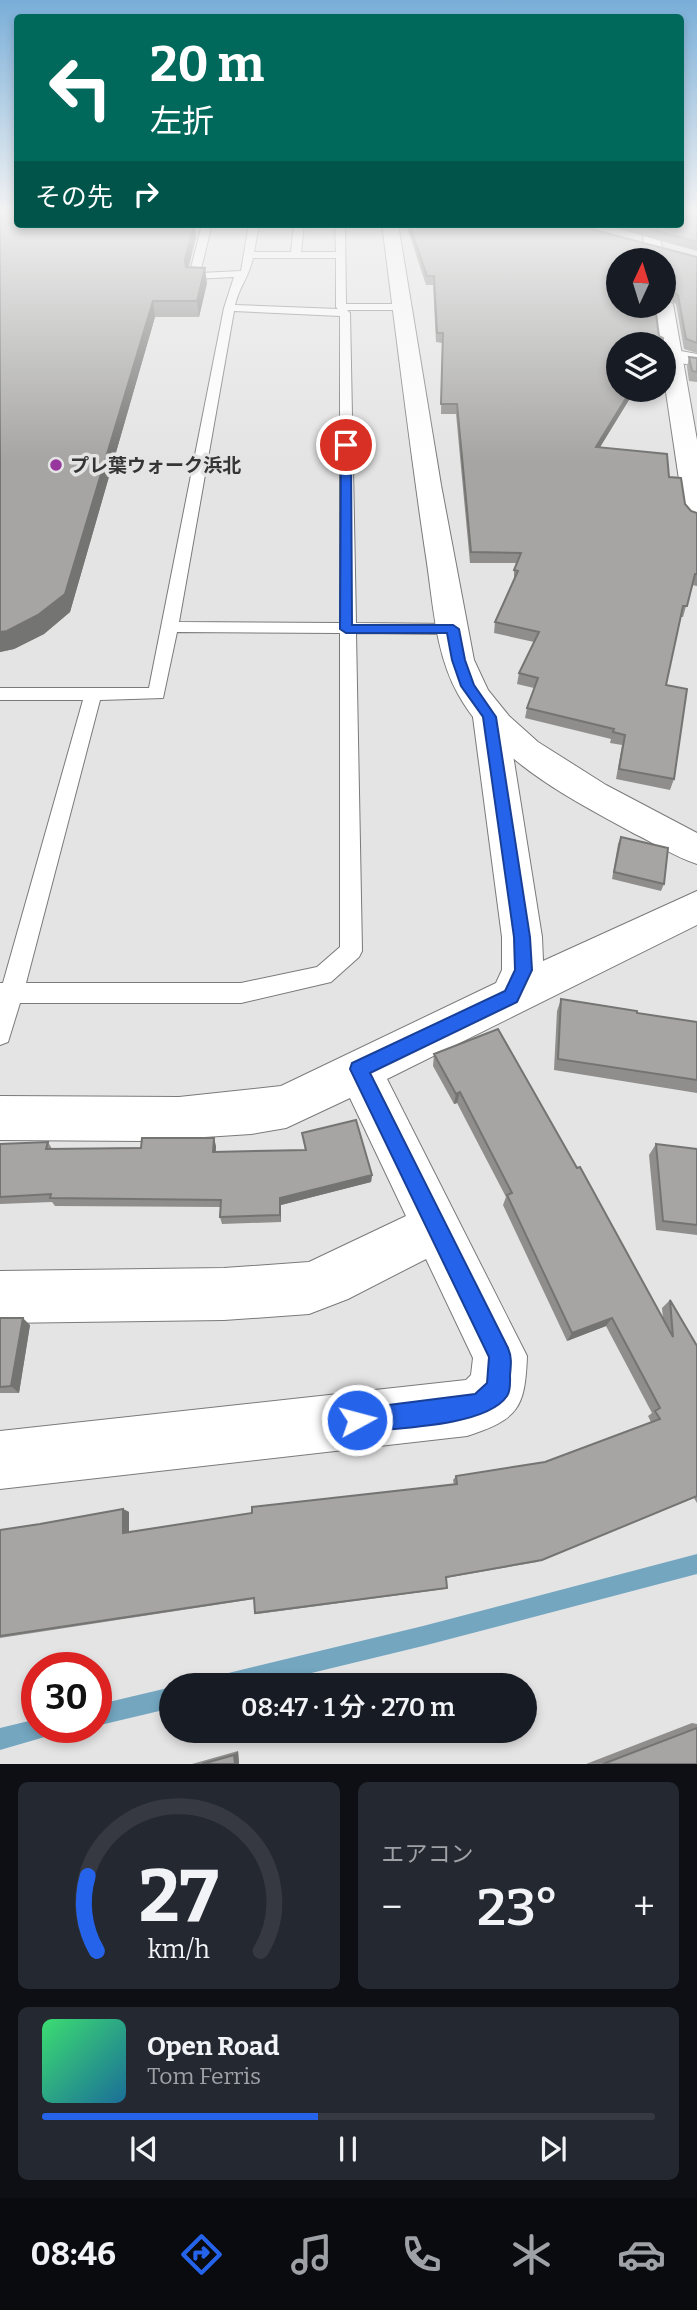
<!DOCTYPE html>
<html lang="ja">
<meta charset="utf-8">
<style>
body{margin:0;font-family:Bitter,"Noto Sans JP",serif;background:#242831;color:#f1f3f6;height:100vh;display:flex;flex-direction:column;font-size:26px;white-space:nowrap}
*{box-sizing:border-box;margin:0}
p{font-size:23px;color:#9ea1a6}
.icon{flex:none;width:38px;height:38px;fill:none;stroke:currentColor;stroke-width:2;stroke-linecap:round;stroke-linejoin:round}
.map{position:relative;height:1764px;overflow:hidden}
.drawer{display:flex;flex-direction:column;gap:18px;padding:18px;background:#0d0f14;flex:1}
.drawer>*{flex:none}
.guide{position:absolute;left:14px;top:14px;width:670px;height:214px;border-radius:7px;box-shadow:0 4px 10px #0003;background:#00695c;color:#fff;overflow:hidden}
.needle{width:46px;rotate:4deg}
.fabs{position:absolute;left:606px;top:248px;display:grid;gap:14px}
.fabs a{display:grid;place-items:center;width:70px;height:70px;border-radius:50%;background:#171b24;box-shadow:0 4px 10px #0003;font-size:35px}
.speed{position:absolute;left:21px;top:1652px;display:flex;gap:14px;font-size:35px;font-weight:700;text-align:center}
.speed>*{display:grid;place-content:center;width:91px;height:91px;border-radius:50%;background:#171b24;box-shadow:0 4px 10px #0003;line-height:1}
.speed .limit{border:10px solid #d22;background:#fff;color:#111}
.pin{position:absolute;display:grid;place-items:center;width:60px;height:60px;color:#fff;margin:-30px;border:4px solid #fff;border-radius:50%;box-shadow:0 2px 7px #0007}
.me{position:absolute;width:77px;margin:-38px;rotate:83deg;stroke-linejoin:round;filter:drop-shadow(0 0 5px #0008)}
.turn{display:flex;align-items:center;gap:24px;height:147px;padding:0 21px;font-size:32px}
.turn .icon{width:91px;height:91px;stroke-width:2.5}
.turn b{display:block;font-size:49px;line-height:60px}
.then{display:flex;align-items:center;height:66px;padding:0 21px;background:#0003;gap:14px;font-size:26px}
.big{font-size:52px;font-weight:600;line-height:1.1}
.drawer .tile{flex:1;display:flex;flex-direction:column;justify-content:center;gap:10px;min-width:0;padding:0 24px;border-radius:10px;background:#242831}
.drawer .dial{align-items:center;gap:0}
.dial svg{height:182px;overflow:visible;fill:none;stroke:#363941;stroke-width:7;stroke-linecap:round;text-anchor:middle}
.dial text{fill:#f1f3f6;stroke:none}
.song{display:flex;align-items:center;gap:21px}
.cover{width:84px;height:84px;border-radius:10px;background:linear-gradient(135deg,hsl(140 70% 55%),hsl(200 70% 35%))}
.played{height:7px;border-radius:4px;background:linear-gradient(90deg,#2563eb 45%,#363941 45%)}
.keys{display:flex;justify-content:space-around;direction:ltr}
.heat{display:flex;justify-content:space-between;align-items:center;font-size:38px;direction:ltr}
.drawer .tiles{flex:1;display:grid;gap:18px;grid-template-columns:1fr 1fr}
.tile:last-child{grid-column:span 2}
.trip{position:absolute;left:159px;top:1673px;width:378px;height:70px;border-radius:35px;background:#171b24;box-shadow:0 4px 10px #0003;font-weight:600;line-height:70px;text-align:center}
.menu{display:flex;height:112px;justify-content:space-around;align-items:center;background:#090b0e;color:#9ea1a6}
.menu .icon{width:49px;height:49px}
.menu .active{color:#2563eb}
.menu b{font-size:32px;color:#f1f3f6}
.map>svg:first-child{display:block}
.lines{fill:none;stroke-linecap:round;stroke-linejoin:round}
.stream{fill:#74a6c0;fill-rule:evenodd}
.lane-casing{stroke:#7a7a7b;stroke-width:2}
.street-casing{stroke:#7a7a7b;stroke-width:2}
.secondary-casing{stroke:#7a7a7b;stroke-width:2}
.lane{fill:#fff;fill-rule:evenodd}
.street{fill:#fff;fill-rule:evenodd}
.secondary{fill:#fff;fill-rule:evenodd}
.wall{fill:#8f8e8d}
.shaded-wall{fill:#747473}
.building{fill:#a6a5a4;stroke:#747473;stroke-width:2}
.route{fill:#2563eb;stroke:#184099;stroke-width:2}
.poi-dot{fill:#97369d;stroke:#e4e4e5;stroke-width:2.5}
.labels{text-anchor:middle;stroke-width:7;stroke-linejoin:round;paint-order:stroke}
.far-poi-label{font-size:19px;font-weight:bold;fill:#353536;stroke:#e4e4e5;text-anchor:start}
</style>
<div class="map">
<svg width="697" height="1764" viewBox="0 0 697 1764">
<rect width="100%" height="100%" fill="#e4e4e5"/>
<g class="lines">
<path class="stream" d="M697,1554V1574L423,1646L262,1685H210L213,1678L220,1675L423,1626Z
M172,1687V1708L96,1726V1705Z
M37,1719V1727H58L55,1734L0,1750V1728Z"/>
<defs>
<path id="lane" d="M202,224H212L200,273L241,271L249,224H259L254,252H291L294,224H304L301,252H336L335,224H345L346,304H401L406,307L401,310H347L350,313L356,623L453,624L461,629L453,634L356,633L362,951L359,957L331,982L241,1003H20L8,1042L0,1045V983H3L83,700H0V688H149L224,308L234,277L194,279L189,276ZM253,258H336V307L338,309L235,305C240,285 249,277 253,258ZM234,311L340,316V623L179,622ZM177,632L340,633V947L317,967L241,983H26L100,700L163,698Z"/>
<path id="street" d="M670,349L697,354V366L663,360V350Z
M490,706L502,709L507,717L542,937L543,961L697,891V925L387,1079L527,1356C525,1409 518,1419 467,1436L0,1489V1431L466,1380L471,1375L473,1358L426,1259L348,1299L309,1314L224,1320L0,1323V1271L224,1268L309,1262L406,1216L350,1098L286,1128L251,1134L143,1141L0,1140V1096L179,1097L281,1086L496,983L502,970V937L473,717L478,709Z"/>
<path id="secondary" d="M382,224H398L441,485L474,660L488,690L509,716L538,742L606,785L697,833V864C675,857 656,844 635,834C571,799 495,761 458,694C434,651 433,598 425,550C409,442 396,333 382,224Z
M641,224H657L665,261L663,263V261H647Z
M663,298L673,304L697,440V521L688,519L684,513L663,372V345H659L654,306H663Z"/>
</defs>
<use href="#lane" class="lane-casing"/>
<use href="#street" class="street-casing"/>
<use href="#secondary" class="secondary-casing"/>
<use href="#lane" class="lane"/>
<use href="#street" class="street"/>
<use href="#secondary" class="secondary"/>
</g>
<path class="wall" d="M0,213L194,224L196,237L189,267L207,283L199,317H155L70,612L44,634L14,649L0,652Z
M697,213V251L600,224H681Z
M406,224H572L697,257V353L684,349L676,304L663,296V261L618,390H635L600,447L669,477L685,504L691,511L697,513V586L692,585L683,617H681L666,685L674,779L670,790L616,779L622,745L610,743L611,739L525,718L527,708L534,688L517,684L519,673L534,642L494,633L495,622L514,581V570L517,563H470L456,414H441L442,343L436,342L433,285H426Z
M689,357L697,358V382L689,381L687,367Z
M621,837L664,884L661,891L612,879L618,844Z
M561,999L637,1013L697,1022V1093L554,1070L557,1011Z
M434,1054L663,1319L662,1308L670,1300L697,1346V1503L694,1498L537,1562L446,1578L447,1588L445,1589L257,1614L255,1613L254,1599L0,1638V1530L40,1524L123,1509L129,1512V1532L454,1485L453,1480L456,1476L545,1462L651,1422L648,1416L652,1413L606,1326L567,1341L503,1205L506,1197L457,1103L454,1104L433,1066Z
M302,1133L372,1175L371,1182L281,1205V1222L222,1224L220,1217V1207L55,1206L52,1202L0,1204V1144L48,1142L52,1149L216,1146V1152L305,1150Z
M656,1144L697,1149V1235L656,1230L649,1155Z
M0,1318L30,1325L19,1393H0Z
M692,1723L697,1724V1764H586Z
M238,1751L239,1764H192Z"/>
<path class="shaded-wall" d="M194,224L196,237L186,275L185,260Z
M205,268L207,283L199,317L197,301Z
M153,301L155,317L70,612L44,634L14,649L0,652V632Z
M631,390H635L594,457L596,447Z
M460,1092L457,1103L454,1104L456,1094Z
M214,1138L216,1146L215,1160L213,1152Z
M372,1175L371,1182L281,1205V1222L280,1215V1198Z
M23,1318L30,1325L19,1393L11,1386Z
M612,1318L606,1326L567,1341L572,1333Z
M123,1509L129,1512V1536L123,1533Z
M238,1751L239,1764H235L234,1755Z"/>
<path class="building" d="M0,213H18V224H194L185,260L186,267L205,268L197,301H153L65,594L38,615L7,631L0,632Z
M681,213H697V242L632,224H681Z
M409,224H572L697,257V343L686,339L678,295L665,287L663,292V261H618V306H655L659,336L663,338V345H618V390H631L596,447L667,454L669,477L681,478L685,504L691,511L697,513V574H695L687,606H683L666,685L687,689L674,779L619,769L625,735L613,732L614,729L527,708L538,678L519,673L539,632L495,622L518,571L514,570L521,553L471,552L457,404H441L443,333H437L434,276H427Z
M689,357L697,358V372L692,371Z
M621,837L668,848L664,884L614,872Z
M561,999L637,1011V1013L697,1022V1080L558,1059Z
M498,1029L577,1168L580,1167L673,1337L670,1300L697,1346V1496L542,1560L446,1577L447,1588L255,1613L254,1598L0,1636V1530L40,1524L123,1509V1533L252,1513V1507L457,1484L456,1476L545,1462L660,1419L655,1411L660,1408L612,1318L572,1333L507,1195L512,1193L460,1092L456,1094L434,1054Z
M356,1120L372,1175L280,1198V1215L220,1217L221,1200L50,1198L51,1194L0,1197V1144L48,1142L46,1149L141,1148L142,1138H214L213,1152L306,1150L302,1133Z
M656,1144L697,1149V1225L663,1221Z
M0,1318H23L11,1386L0,1387Z
M697,1728V1764H603Z
M234,1755L235,1764H202Z"/>
<linearGradient id="sky" x2="0" y2="1"><stop stop-color="#79aed8"/><stop offset="0.46" stop-color="#f3f3f3"/><stop offset="1" stop-color="#f3f3f3" stop-opacity="0"/></linearGradient>
<rect width="697" height="460" fill="url(#sky)"/>
<path class="route" d="M346,442L351,445L352,625H453L459,629L465,660L474,685L496,717L530,937L532,970L517,1002L370,1073L508,1348C512,1357 511,1365 510,1375C510,1382 511,1390 507,1396C486,1427 394,1428 357,1432L349,1429L346,1420L349,1412L357,1409L475,1394L487,1383L489,1357L350,1069L352,1063L505,991L515,970L514,937L483,717L461,686L452,660L447,633H346L340,629L341,445Z"/>
<circle class="poi-dot" cx="56" cy="465" r="7"/>
<g class="labels">
<g class="far-poi-label">
<text x="70" y="472">プレ葉ウォーク浜北</text>
</g>
</g>
</svg>
<div class="fabs">
<a><svg class="needle" viewBox="-14 -14 28 28"><path d="M0-13l5 13h-10z" fill="#e53935"/><path d="M0 13l5-13h-10z" fill="#9ea1a6"/></svg></a>
<a><svg class="icon" aria-label="layers" viewBox="0 0 24 24"><path d="M12 4l9 5-9 5-9-5zM3 14l9 5 9-5"/></svg></a>
</div>
<div class="speed"><div class="limit">30</div></div>
<div class="pin" style="left:346px;top:445px;background:#d93025"><svg class="icon" aria-label="arrive" viewBox="0 0 24 24"><path d="M6 21V4h12l-3 4 3 4H6"/></svg></div>
<svg class="me" style="left:357px;top:1420px" viewBox="-20 -20 40 40"><circle r="17" fill="#2563eb" stroke="#fff" stroke-width="3"/><path d="M0-11L8 9 0 5-8 9z" fill="#fff"/></svg>
<div class="trip">08:47 · 1 分 · 270 m</div>
<div class="guide">
<div class="turn"><svg class="icon" aria-label="left" viewBox="0 0 24 24"><path d="M17 20v-9H6M10 6l-5 5 5 5"/></svg><div><b>20 m</b>左折</div></div>
<div class="then">その先<svg class="icon" aria-label="right" viewBox="0 0 24 24"><path d="M7 20v-9h11M14 6l5 5-5 5"/></svg></div>
</div>
</div>
<section class="drawer">
<div class="tiles">
<div class="tile dial"><svg viewBox="0 0 100 80">
<path d="M14 69A42 42 0 1 1 86 69"/>
<path d="M14 69A42 42 0 0 1 10 36" stroke="#2563eb"/>
<text x="50" y="56" font-size="32" font-weight="700">27</text>
<text x="50" y="72" font-size="11">km/h</text>
</svg></div>
<div class="tile"><p>エアコン</p>
<div class="heat"><a>−</a><b class="big">23°</b><a>+</a></div>
</div>
<div class="tile">
<div class="song"><i class="cover"></i><div><b>Open Road</b><p>Tom Ferris</p></div></div>
<div class="played"></div>
<div class="keys"><svg class="icon" aria-label="previous" viewBox="0 0 24 24"><path d="M18 5L8 12l10 7zM5 5v14"/></svg><svg class="icon" aria-label="pause" viewBox="0 0 24 24"><path d="M8 5v14M16 5v14"/></svg><svg class="icon" aria-label="next" viewBox="0 0 24 24"><path d="M6 5l10 7-10 7zM19 5v14"/></svg></div>
</div>
</div>
</section>
<nav class="menu">
<b>08:46</b>
<svg class="icon active" aria-label="directions" viewBox="0 0 24 24"><path d="M12 3l9 9-9 9-9-9zM9 14v-3h6M13 9l2 2-2 2"/></svg>
<svg class="icon" aria-label="music" viewBox="0 0 24 24"><path d="M9 18V5l10-2v13"/><circle cx="6" cy="18" r="3"/><circle cx="16" cy="16" r="3"/></svg>
<svg class="icon" aria-label="phone" viewBox="0 0 24 24"><path d="M5 4h4l2 5-3 2q2 4 5 5l2-3 5 2v4C11 20 4 13 5 4z"/></svg>
<svg class="icon" aria-label="climate" viewBox="0 0 24 24"><path d="M12 3v18M4 7l16 10M4 17L20 7"/></svg>
<svg class="icon" aria-label="car" viewBox="0 0 24 24"><path d="M5 17H2v-5l4-1 3-4h7l3 4 3 1v5h-3M9 17h6M6 11h13"/><circle cx="7" cy="17" r="2"/><circle cx="17" cy="17" r="2"/></svg>
</nav>
